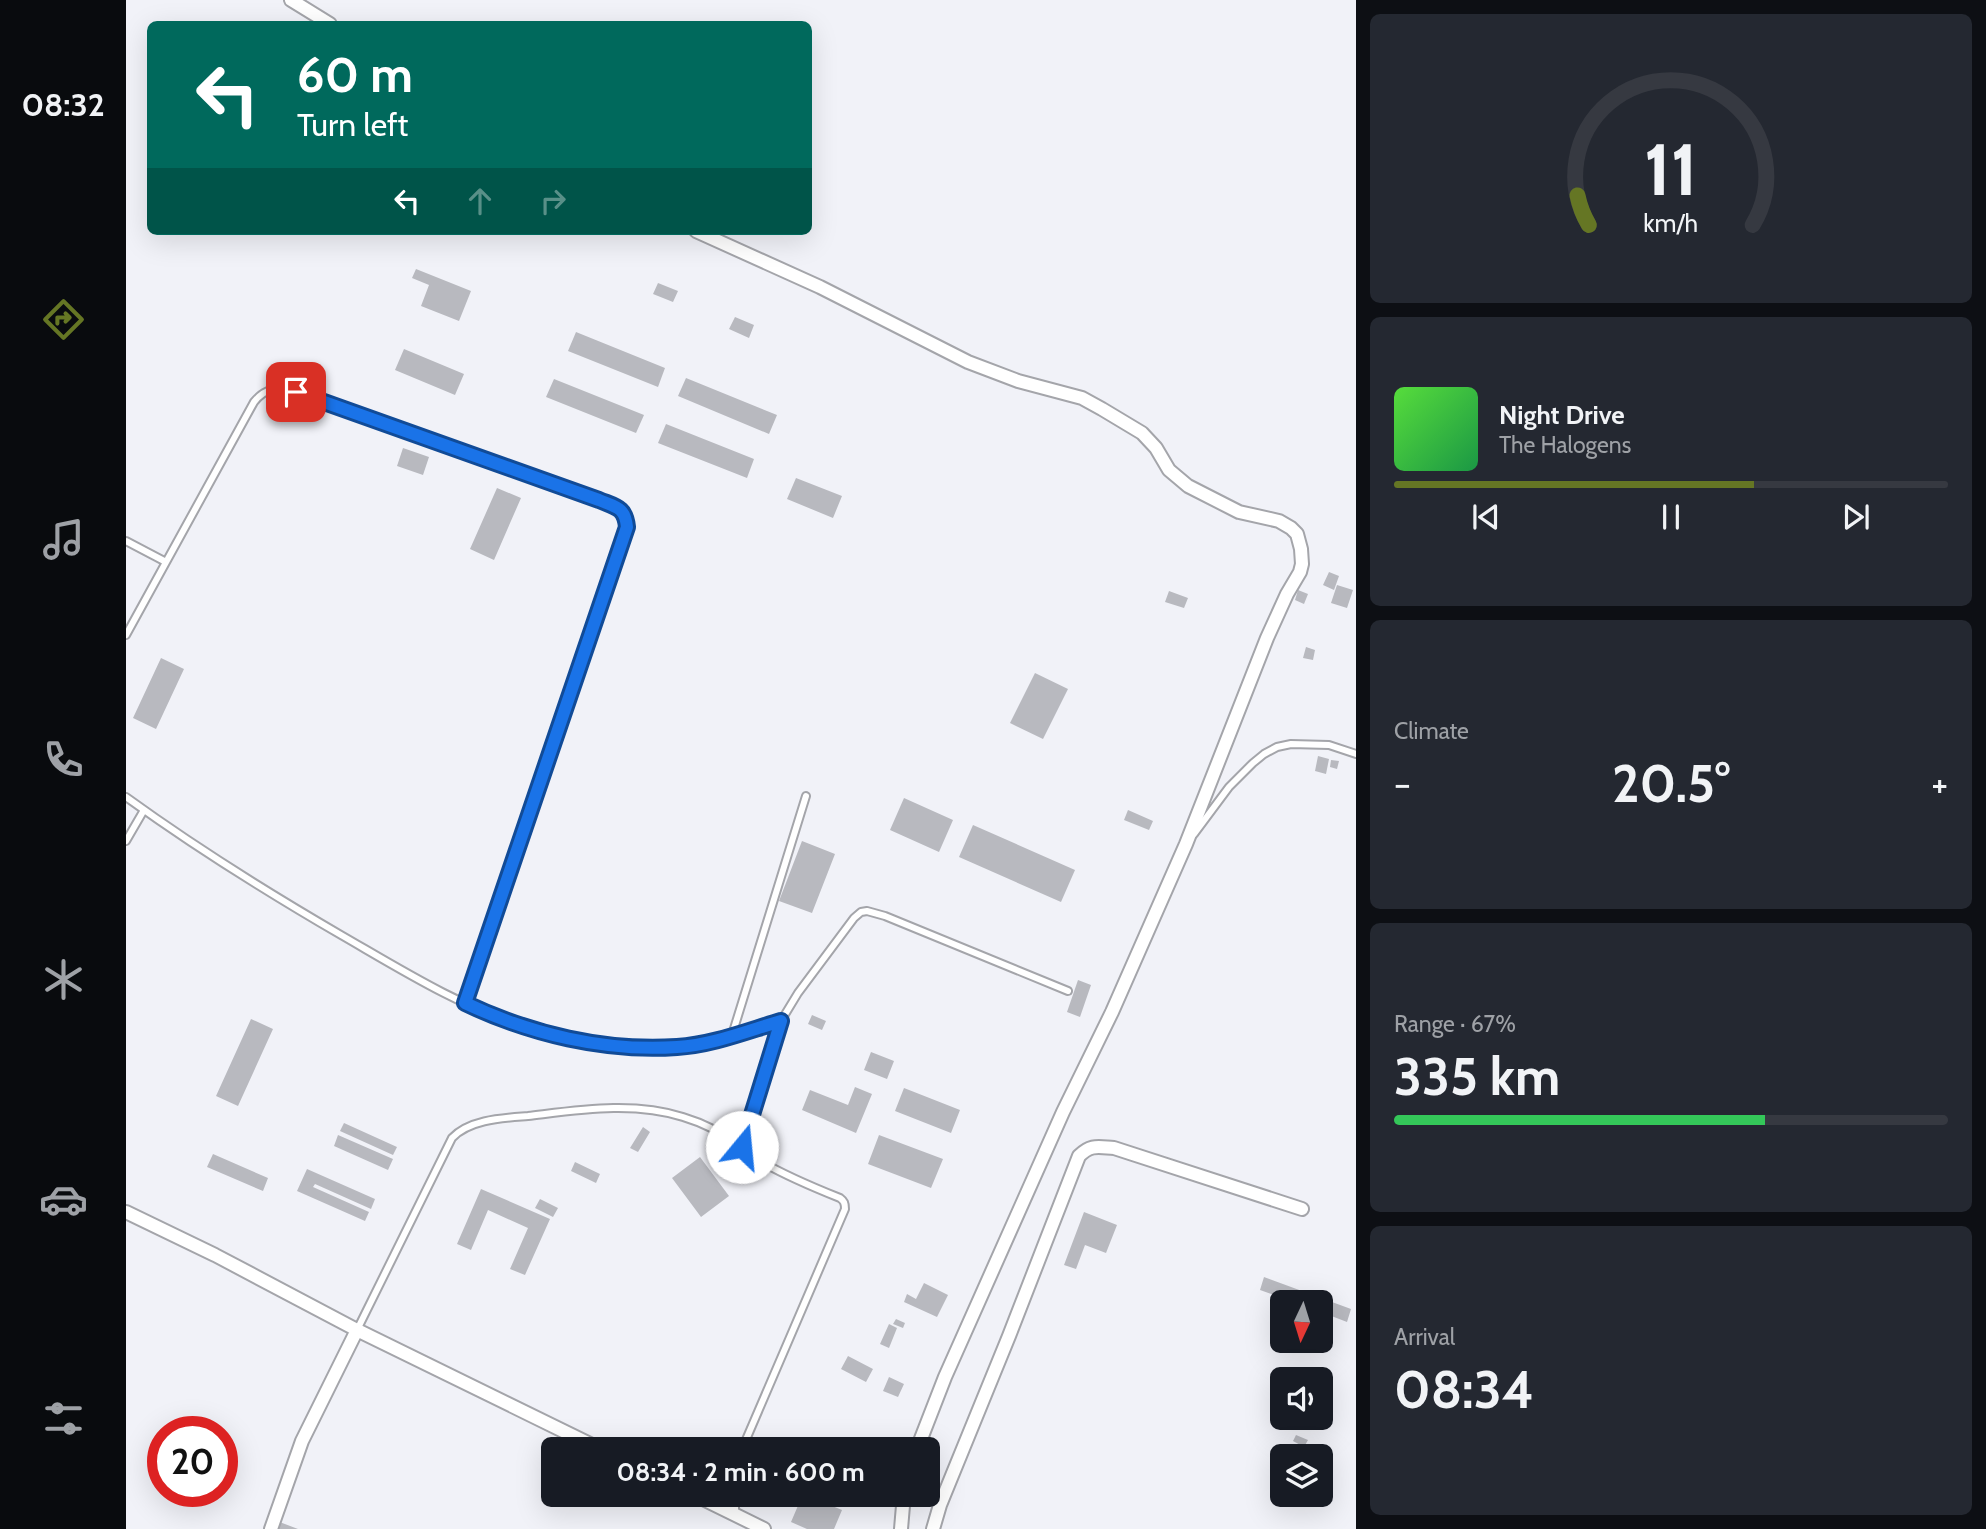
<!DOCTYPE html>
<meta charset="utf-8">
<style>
body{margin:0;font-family:Cabin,sans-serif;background:#242831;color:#f1f3f6;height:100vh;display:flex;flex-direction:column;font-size:26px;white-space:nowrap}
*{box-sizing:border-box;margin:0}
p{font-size:23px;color:#9ea1a6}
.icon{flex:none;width:38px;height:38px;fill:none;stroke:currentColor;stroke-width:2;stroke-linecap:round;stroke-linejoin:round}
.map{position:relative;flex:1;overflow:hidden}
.side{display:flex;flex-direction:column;gap:14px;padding:14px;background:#0d0f14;width:630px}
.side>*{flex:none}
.guide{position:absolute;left:21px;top:21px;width:665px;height:214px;border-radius:10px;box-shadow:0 7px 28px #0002;background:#00695c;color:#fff;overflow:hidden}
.needle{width:46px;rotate:184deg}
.fabs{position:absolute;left:1144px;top:1290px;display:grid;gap:14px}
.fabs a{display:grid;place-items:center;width:63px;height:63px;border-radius:10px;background:#171b24;box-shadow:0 7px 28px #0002;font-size:35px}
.speed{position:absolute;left:21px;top:1416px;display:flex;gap:14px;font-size:35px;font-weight:700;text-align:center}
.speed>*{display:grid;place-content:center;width:91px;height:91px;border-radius:50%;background:#171b24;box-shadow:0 7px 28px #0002;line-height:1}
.speed .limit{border:10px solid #d22;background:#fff;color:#111}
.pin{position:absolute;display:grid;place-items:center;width:60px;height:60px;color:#fff;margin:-30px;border-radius:14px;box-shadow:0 4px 10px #0006}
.me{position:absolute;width:77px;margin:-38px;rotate:17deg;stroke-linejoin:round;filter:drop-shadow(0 0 5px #0008)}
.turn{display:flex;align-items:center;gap:24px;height:147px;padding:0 35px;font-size:32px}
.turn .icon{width:91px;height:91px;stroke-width:2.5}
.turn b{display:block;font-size:49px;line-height:60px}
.lanes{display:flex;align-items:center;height:66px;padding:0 35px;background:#0003;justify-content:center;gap:35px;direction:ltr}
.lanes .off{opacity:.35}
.big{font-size:52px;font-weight:700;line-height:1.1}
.side .tile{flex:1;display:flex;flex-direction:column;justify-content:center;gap:10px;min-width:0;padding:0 24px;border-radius:10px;background:#242831}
.side .dial{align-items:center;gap:0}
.dial svg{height:182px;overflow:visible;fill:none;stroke:#363941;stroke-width:7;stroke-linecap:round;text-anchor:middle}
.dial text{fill:#f1f3f6;stroke:none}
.song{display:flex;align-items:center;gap:21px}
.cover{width:84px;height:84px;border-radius:10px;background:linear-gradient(135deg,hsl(110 70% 55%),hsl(140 70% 35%))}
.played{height:7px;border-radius:4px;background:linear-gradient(90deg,#657624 65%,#363941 65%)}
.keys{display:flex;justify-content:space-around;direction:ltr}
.heat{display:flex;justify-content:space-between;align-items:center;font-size:38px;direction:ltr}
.charge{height:10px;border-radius:5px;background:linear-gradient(90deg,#34c759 67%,#363941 0)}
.trip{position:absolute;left:415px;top:1437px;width:399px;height:70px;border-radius:10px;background:#171b24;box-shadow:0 7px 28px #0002;font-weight:700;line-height:70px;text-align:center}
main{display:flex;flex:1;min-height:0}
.tabs{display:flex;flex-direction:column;width:126px;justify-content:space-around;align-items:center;background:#090b0e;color:#9ea1a6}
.tabs .icon{width:49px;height:49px}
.tabs .on{color:#657624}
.tabs b{font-size:32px;color:#f1f3f6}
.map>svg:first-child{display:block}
.building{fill:#b8b9bf}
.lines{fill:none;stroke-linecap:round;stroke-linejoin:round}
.lane-casing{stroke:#a4a5aa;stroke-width:10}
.street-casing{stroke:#a4a5aa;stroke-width:16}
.lane{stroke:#fff;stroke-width:6}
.street{stroke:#fff;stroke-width:12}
.route-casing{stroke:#114b97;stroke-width:18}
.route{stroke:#1a73e8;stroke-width:12}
</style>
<main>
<nav class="tabs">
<b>08:32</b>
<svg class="icon on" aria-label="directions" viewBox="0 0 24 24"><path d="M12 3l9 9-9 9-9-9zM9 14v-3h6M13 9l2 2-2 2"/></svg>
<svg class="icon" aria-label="music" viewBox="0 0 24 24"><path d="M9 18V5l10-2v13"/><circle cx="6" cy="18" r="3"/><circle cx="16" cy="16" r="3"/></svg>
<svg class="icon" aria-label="phone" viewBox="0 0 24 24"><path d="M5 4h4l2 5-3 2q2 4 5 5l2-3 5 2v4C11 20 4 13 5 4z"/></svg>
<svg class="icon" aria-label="climate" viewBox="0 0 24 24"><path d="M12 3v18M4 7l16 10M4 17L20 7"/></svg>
<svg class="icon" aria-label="car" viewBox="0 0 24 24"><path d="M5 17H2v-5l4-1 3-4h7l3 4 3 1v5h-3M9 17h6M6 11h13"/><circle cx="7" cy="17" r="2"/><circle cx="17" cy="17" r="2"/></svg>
<svg class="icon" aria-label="filters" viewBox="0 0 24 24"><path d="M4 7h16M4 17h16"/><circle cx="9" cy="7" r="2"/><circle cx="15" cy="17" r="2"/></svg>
</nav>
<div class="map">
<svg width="1230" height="1529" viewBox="0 0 1230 1529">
<rect width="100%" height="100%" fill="#f1f2f8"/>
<path class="building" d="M290,269L345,291L333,321L295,306L303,285L286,278Z
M532,283L552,291L547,302L527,294Z
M609,317L628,325L623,338L603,329Z
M450,332L539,368L532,387L442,351Z
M278,349L338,374L329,395L269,370Z
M560,378L651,415L643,434L552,396Z
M428,379L518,415L510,433L420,397Z
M540,424L628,459L621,478L532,443Z
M277,448L303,457L297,475L271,466Z
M670,478L716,496L707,518L661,499Z
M371,488L395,498L368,560L344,549Z
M1203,572L1213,576L1208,590L1197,585Z
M1211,585L1227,590L1221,608L1205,603Z
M1172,590L1182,594L1178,604L1169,600Z
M1043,591L1062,598L1058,608L1039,602Z
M1180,647L1189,650L1187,660L1177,658Z
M35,658L58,669L30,729L7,718Z
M909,673L942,689L917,739L884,723Z
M1192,756L1203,759L1200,774L1189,771Z
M1205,760L1213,761L1211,769L1204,767Z
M778,798L827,820L813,852L764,830Z
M1002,810L1027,821L1023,830L998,820Z
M847,825L949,870L935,902L833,857Z
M676,841L709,854L686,913L653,901Z
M952,980L965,985L954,1017L941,1012Z
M686,1015L700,1021L696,1030L682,1024Z
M125,1019L147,1029L112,1106L90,1096Z
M745,1052L768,1061L761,1079L738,1070Z
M729,1087L746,1094L730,1133L676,1110L684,1090L722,1105Z
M778,1088L834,1110L825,1133L769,1111Z
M218,1123L271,1147L267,1155L214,1131Z
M517,1127L524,1132L512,1152L504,1148Z
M212,1135L267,1159L262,1170L208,1146Z
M753,1135L817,1159L805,1188L742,1164Z
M87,1154L142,1178L137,1191L81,1167Z
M574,1157L603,1196L575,1217L546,1178Z
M449,1162L474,1174L470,1183L445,1171Z
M181,1169L249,1199L245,1209L189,1184L187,1187L243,1212L239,1221L171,1191Z
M355,1189L424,1219L399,1275L384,1269L402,1228L362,1210L345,1250L331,1244Z
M414,1199L432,1208L427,1217L409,1208Z
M958,1212L991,1225L980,1253L959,1245L950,1269L938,1265Z
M1138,1277L1225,1309L1221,1322L1195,1312V1302H1167L1134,1290Z
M798,1283L822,1295L811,1317L778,1302L781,1294L790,1299Z
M770,1319L779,1323L777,1328L767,1324Z
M763,1324L771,1328L763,1348L754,1344Z
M722,1356L747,1369L740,1382L715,1369Z
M763,1377L778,1384L772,1397L757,1391Z
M1170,1435L1182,1440L1178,1447L1167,1441Z
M677,1494L716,1510L708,1529H681L665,1522Z
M151,1521L172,1529H148Z"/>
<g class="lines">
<defs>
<path id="lane" d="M0,541L40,562
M0,635L128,402C141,386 150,389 170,392L494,508L500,516L501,527L339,1003
M0,797C69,847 141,892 215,935C274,969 334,1007 400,1027C422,1034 444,1038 467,1042C495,1046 523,1049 552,1047C587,1044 621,1031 655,1021
M1068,834L1103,787L1127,763L1138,754L1151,747L1165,744L1203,745L1230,754
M0,841L18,810
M606,1035L680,796
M616,1147L655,1021L672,993L728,918L735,912L741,911L759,916L942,991
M231,1330L326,1138C344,1119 378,1118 402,1116C453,1110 507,1101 557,1117C577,1123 597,1133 614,1146C620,1150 624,1155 631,1159C654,1173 689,1188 714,1198C718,1201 719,1203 719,1209L616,1449
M609,1515V1494"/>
<path id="street" d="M165,0L204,24
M570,231L694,287L842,362L892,381L956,398L976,409L1016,433L1030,448L1043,470L1062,486L1113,512L1153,521L1165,528L1171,534L1175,549L1176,564L1174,572L1161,594L1141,638L1060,844L986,1012L937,1112L819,1377L791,1449
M0,1212L89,1255L231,1330L474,1449
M567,1494L638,1529
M145,1529L176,1441L231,1330
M775,1529L778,1494
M807,1529L814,1505L883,1336L953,1156C965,1144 972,1147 988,1148L1176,1209"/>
</defs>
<use href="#lane" class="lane-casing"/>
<use href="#street" class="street-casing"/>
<use href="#lane" class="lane"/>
<use href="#street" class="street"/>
</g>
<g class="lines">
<defs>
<path id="route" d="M170,392L473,500C490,507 499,507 501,527L339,1003C404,1034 479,1052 551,1047C586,1045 621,1031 655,1021L616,1147"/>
</defs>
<use href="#route" class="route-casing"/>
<use href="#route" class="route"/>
</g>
</svg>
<div class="fabs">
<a><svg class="needle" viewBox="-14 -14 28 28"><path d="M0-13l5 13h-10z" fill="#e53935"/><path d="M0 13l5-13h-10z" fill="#9ea1a6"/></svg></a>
<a><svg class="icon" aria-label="sound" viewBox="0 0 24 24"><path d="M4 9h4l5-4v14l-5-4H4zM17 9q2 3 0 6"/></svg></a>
<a><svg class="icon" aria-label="layers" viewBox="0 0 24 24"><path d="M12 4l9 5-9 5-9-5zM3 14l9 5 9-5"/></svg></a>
</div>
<div class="speed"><div class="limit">20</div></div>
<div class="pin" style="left:170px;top:392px;background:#d93025"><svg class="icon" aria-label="arrive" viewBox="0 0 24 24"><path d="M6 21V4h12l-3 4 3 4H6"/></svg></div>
<svg class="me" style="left:616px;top:1147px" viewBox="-20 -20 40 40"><circle r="19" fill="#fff"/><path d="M0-13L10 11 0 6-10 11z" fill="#1a73e8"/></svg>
<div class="trip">08:34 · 2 min · 600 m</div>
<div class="guide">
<div class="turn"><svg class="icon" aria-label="left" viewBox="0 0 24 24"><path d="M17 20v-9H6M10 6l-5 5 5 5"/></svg><div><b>60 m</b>Turn left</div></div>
<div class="lanes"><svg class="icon" aria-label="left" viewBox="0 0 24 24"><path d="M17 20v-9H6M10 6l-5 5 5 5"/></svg><svg class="icon off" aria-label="ahead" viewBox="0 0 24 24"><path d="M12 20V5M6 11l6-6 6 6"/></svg><svg class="icon off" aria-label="right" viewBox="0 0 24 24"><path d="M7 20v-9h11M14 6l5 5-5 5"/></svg></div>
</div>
</div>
<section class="side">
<div class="tile dial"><svg viewBox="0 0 100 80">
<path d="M14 69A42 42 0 1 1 86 69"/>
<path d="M14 69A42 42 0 0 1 9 56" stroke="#657624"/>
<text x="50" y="56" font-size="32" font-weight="700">11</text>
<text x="50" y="72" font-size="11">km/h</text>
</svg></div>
<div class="tile">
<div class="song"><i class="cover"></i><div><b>Night Drive</b><p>The Halogens</p></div></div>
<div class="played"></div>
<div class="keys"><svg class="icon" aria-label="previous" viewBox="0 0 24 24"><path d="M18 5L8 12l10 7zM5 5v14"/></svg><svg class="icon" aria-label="pause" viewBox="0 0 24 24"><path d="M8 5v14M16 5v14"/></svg><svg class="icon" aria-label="next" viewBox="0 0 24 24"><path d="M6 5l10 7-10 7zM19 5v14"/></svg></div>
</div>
<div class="tile"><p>Climate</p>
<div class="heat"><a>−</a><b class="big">20.5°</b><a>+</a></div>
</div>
<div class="tile"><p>Range · 67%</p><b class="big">335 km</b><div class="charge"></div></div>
<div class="tile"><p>Arrival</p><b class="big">08:34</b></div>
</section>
</main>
